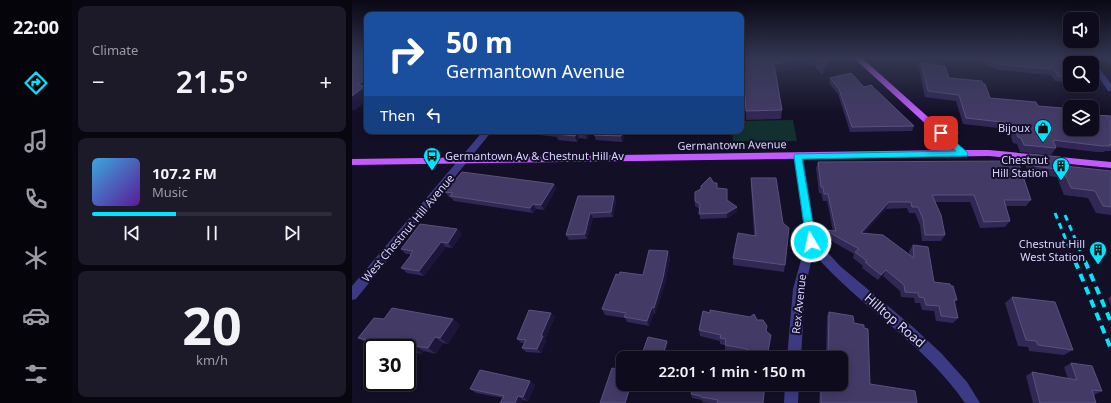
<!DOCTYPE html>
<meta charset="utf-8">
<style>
body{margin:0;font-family:"Noto Sans",sans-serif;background:#1c1929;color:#f1f3f6;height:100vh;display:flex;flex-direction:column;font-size:15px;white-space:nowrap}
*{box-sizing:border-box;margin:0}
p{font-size:13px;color:#9b9ba3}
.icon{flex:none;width:22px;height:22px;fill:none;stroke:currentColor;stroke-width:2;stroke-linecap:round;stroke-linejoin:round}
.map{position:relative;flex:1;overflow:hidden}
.drawer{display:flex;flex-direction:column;gap:6px;padding:6px;background:#08060f;width:280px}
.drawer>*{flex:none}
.top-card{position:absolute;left:12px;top:12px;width:380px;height:122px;border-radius:8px;box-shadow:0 2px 10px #0003,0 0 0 1px #2e2b3b;background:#1a4fa0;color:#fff;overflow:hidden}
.buttons{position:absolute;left:711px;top:12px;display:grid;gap:8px}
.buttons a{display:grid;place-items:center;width:36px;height:36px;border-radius:8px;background:#0e0b1c;box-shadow:0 2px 10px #0003,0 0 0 1px #2e2b3b;font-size:20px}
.speed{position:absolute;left:12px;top:339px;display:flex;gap:8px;font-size:20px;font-weight:700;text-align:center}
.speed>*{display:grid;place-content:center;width:52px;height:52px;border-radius:50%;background:#0e0b1c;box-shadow:0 2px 10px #0003,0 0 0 1px #2e2b3b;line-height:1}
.speed .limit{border:2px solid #111;border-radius:6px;background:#fff;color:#111}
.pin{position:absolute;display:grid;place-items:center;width:34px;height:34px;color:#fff;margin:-17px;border-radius:8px;box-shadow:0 2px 6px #0006}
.me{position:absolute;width:44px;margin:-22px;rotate:351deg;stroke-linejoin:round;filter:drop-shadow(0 0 3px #0008)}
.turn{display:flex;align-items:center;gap:14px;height:84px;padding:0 16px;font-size:18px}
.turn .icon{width:52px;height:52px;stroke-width:2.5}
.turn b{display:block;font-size:28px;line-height:34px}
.then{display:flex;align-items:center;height:38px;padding:0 16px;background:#0003;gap:8px;font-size:15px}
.big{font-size:30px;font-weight:600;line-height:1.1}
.drawer .card{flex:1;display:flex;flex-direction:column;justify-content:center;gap:6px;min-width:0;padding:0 14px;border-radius:8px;background:#1c1929}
.drawer .dial{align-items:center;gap:0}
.dial b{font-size:52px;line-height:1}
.song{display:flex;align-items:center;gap:12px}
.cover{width:48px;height:48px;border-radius:6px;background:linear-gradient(135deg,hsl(200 70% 55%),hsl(270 70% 35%))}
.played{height:4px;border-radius:2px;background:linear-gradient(90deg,#00e5ff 35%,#2e2b3b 35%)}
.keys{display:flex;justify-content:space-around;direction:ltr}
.heat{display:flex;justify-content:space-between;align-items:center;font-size:22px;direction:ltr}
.trip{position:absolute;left:264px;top:351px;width:232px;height:40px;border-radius:8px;background:#0e0b1c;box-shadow:0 2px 10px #0003,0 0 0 1px #2e2b3b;font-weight:600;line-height:40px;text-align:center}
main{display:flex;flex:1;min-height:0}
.tab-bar{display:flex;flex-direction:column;width:72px;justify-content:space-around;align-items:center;background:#06040b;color:#9b9ba3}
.tab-bar .icon{width:28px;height:28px}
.tab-bar .on{color:#00e5ff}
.tab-bar b{font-size:18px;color:#f1f3f6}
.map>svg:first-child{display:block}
.green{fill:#12302f}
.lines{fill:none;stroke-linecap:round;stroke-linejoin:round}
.minor{fill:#3d3a85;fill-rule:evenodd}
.primary{fill:#c25bff;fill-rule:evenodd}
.rail-far1{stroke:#00e5ff;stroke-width:3;stroke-dasharray:6 5;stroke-linecap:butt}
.rail{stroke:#00e5ff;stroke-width:4;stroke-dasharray:8 6;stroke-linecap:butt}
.wall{fill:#312854}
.shaded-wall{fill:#1d163a}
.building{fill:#433a66;stroke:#5a527e}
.route{fill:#00e5ff;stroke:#0095a6}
.labels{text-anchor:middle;stroke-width:4;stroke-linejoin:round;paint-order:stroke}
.poi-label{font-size:11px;fill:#d9d4ff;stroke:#130f26;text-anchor:end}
.street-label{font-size:11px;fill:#d9d4ff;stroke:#130f26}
.near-street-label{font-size:13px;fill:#d9d4ff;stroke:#130f26}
</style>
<main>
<nav class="tab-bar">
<b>22:00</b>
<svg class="icon on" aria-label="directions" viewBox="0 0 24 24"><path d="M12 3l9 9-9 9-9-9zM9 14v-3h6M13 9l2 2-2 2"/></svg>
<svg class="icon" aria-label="music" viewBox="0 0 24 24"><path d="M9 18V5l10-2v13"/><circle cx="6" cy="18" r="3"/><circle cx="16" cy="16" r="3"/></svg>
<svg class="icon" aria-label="phone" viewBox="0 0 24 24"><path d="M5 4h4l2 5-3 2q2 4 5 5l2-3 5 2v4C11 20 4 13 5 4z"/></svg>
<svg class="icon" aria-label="climate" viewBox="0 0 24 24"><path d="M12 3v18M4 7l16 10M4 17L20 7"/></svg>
<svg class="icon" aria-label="car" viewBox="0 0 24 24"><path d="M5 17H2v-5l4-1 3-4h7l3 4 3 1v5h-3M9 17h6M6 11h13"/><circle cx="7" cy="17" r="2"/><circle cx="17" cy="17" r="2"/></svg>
<svg class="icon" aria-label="filters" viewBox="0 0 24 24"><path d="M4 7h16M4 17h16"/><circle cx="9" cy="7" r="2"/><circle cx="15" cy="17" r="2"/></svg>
</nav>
<section class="drawer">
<div class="card"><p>Climate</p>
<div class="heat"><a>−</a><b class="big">21.5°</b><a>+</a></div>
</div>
<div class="card">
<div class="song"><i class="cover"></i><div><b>107.2 FM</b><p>Music</p></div></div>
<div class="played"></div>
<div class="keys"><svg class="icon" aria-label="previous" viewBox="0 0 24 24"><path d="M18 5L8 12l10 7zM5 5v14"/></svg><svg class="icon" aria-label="pause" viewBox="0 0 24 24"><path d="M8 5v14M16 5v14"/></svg><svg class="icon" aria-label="next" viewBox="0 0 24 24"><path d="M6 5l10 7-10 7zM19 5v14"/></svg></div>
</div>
<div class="card dial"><b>20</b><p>km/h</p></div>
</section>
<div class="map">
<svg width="759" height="403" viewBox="0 0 759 403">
<rect width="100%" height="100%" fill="#130f26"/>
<path class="green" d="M563,58H588L592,74L566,71Z
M441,120L445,141H381L380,131H389V121Z"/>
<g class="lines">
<path class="minor" d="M734,58H740L759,84V91H756L740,67V63H737Z
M131,131H140L4,299L0,300V286Z
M446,153L451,156L464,240L488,266L561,327L589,353L615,382L628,403H613C572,343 508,307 461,253L453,289L449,358H435L441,289L454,242L441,156Z
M433,384H447L446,403H432Z"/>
<path class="primary" d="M502,58H510L613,150H637L759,162V168L637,156L0,165V159L602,150Z"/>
<path class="rail-far1" d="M703,213L723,262
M713,215L733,262"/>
<path class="rail" d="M723,261L759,349
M733,261L759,322"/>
</g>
<path class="wall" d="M389,58H481L470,75L462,65L424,72L430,110L429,119L394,120L393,104H389Z
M622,58H729L718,63V83L703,81L699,75L647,70L623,60Z
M753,58H759V66Z
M569,63L597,78L631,84L638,98L686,106L713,112L759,116V151H753L752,152H744L704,147V148L699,155L668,152L665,144L661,143L658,134H657L655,129L611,124L604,101L573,97L567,69Z
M740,74L743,79L740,84Z
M478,78L512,87L562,126L560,131L498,132L486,94L477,83Z
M186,131H240L235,139L227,138L225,142L206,140L205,137L188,135Z
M275,131L270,142L244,140L242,135Z
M318,131H368V134L319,135Z
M677,154L713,166L759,171V215L744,213L736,198L712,195L705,177L677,174L672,161Z
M466,162L679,200L674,206H654L658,221L653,227L628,228L618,202H583L593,235L589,241H570L568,225L563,213H557L555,208L534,209L512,233L558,255L557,251L561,245L582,282L599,286L605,300L602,302L606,318L601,323L584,321L582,311L570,310L568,303H563L562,298L549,297L548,291L531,276L526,280L510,268L511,266L501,258L502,254L471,236L473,230L481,231L475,201H471L469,193H467L464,168Z
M399,178L433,265L432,272L381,265V258L402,235L399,186Z
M362,183H365V188L375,200L385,207V212L375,218L348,219V209L343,206V201Z
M202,184L204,189L192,210L184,209L181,213L102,201L99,198L97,197L93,192Z
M226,196H262L264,201L261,217L241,218L235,239L217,240L214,235Z
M105,229L110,234L100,248L94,247L72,276L55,273L49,268L59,256L58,255V254H54L49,249Z
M316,251L318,258L313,284L303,314L302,313L297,326L275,322L273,318L253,315L250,309L267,275H291Z
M759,296V306L756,298Z
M660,297L721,350L712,355L677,351L676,347L666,346L653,303Z
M477,312L502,323L518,384L565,403H467L468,388L469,384L473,385V384H489V358H474L475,316Z
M203,317L193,339L194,341L189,353L174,352L170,348L172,343H169L165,339Z
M32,319H101L108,325L96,344L91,343L84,354L72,351L70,354L55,351V348H38L16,344L6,338Z
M347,330L414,331L416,352L415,358H397L395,355L373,351V345L368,344V341L348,336Z
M316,343L311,358H299L291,356L290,354Z
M719,363L750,391L742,395H741L744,403H681L674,376L680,372L716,379L712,367Z
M178,381L183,385L176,401L151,398L124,393L118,389Z
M339,394L411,403H356L350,402V400L340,398Z"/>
<path class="shaded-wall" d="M454,58H463L462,65L422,73V64Z
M477,58H481L470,75L472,66Z
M15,78V100L2,111L0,109V96L6,85Z
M235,131H240L235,139L233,134Z
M271,131H275L270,142L269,136Z
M225,133L227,138L225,142L223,136Z
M202,184L204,189L192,210L189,205Z
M262,196L264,201L261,217L259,212Z
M537,202L534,209L507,239L509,233Z
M181,204L184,209L181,213L178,208Z
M385,207V212L375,218V213Z
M238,213L241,218L235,239L233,234Z
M105,229L110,234L100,248L96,243Z
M89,242L94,247L72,276L67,271Z
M316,251L318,258L313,284L303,314L302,308Z
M534,270L531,276L526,280L529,275Z
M300,307L302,313L297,326L295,321Z
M199,313L203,317L193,339L194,341L189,353L185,349L189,336Z
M101,319L108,325L96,344L88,338Z
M83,337L91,343L84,354L76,348Z
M315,341L316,343L311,358H310Z
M63,346L72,351L70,354L61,349Z
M416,352L415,358H412V356Z
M178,381L183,385L176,401L171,397Z
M279,384H280L274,403H273Z
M166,396L171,400L170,403H163Z"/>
<path class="building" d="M0,58H15V78L6,85L13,86L0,96V67L3,65H0Z
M389,58H454L422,64L430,110L394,111L393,95H389Z
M465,58H477L472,66Z
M632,58H729L732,63H718V77L706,76L702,69L650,65Z
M569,63L593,66L597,78L630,81L631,84H633L638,98L684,102L686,106L711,108L713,112L718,113V129H740V115L759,116V145L757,144L758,146H750L701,140L704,148L672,145L669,138L666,137L662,128H661L659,123L614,118L607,95L576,91Z
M499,73L512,87L519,85L562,126L500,127L487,89L478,78Z
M740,74L743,79H740Z
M200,131H235L233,134L225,133L223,136L204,134L206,132Z
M243,131H271L269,136L242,135Z
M677,154L709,157L713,166L759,171V207L751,206L743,191L719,188L711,170L682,166Z
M666,161L679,200H652L658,221L632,222L622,195H580L589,215L593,235H573L571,219L566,207H560L559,202H537L509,233L531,235L562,258L561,245L576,247L582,282L598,284L599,286H601L605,300H602L606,318L589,316L587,306L574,305L572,298L567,297L566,293L553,292L552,285L534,270L529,275L513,262L515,261L503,252L507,249L473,230L484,231L476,194H472L471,187H469L466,162Z
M110,172L202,184L189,205L181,204L178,208L98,196L101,193L93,192Z
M358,177L362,183H365V188L375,189V200L385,207L375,213L347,214L348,204L343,201V192L349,189V186Z
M399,178H424L431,223L437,228L433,265L381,258L386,233L404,236Z
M226,196H262L259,212L238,213L233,234L214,235Z
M68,224L105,229L96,243L89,242L67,271L49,268L59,255H58L61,251L49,249Z
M297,250L316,251L311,278L302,308L300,307L295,321L272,317L274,313L250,309L264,274L267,275L268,272L291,275Z
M660,297L703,302L721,350L686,345L684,341L674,340Z
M40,308L101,319L88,338L83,337L76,348L63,346L61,349L6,338L22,318L32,319Z
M177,310L199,313L189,336H191L185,349L170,348L174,340L165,339Z
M358,310L398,317L402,314L405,320H411L415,326L414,331L419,335L416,352L412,356L397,353L395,349L373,345L374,339L368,338L369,335L347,330L351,311L358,313Z
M477,312L501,316L502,323L512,325V328L516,329L518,384L563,391L565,403H469V384L475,385V384H489V358H476Z
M296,337L315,341L310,358L290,354Z
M719,363L740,366L750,391L740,390L744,403H688L680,372L725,380Z
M260,368L271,370V384H279L273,403H248Z
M128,370L178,381L171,397L166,396L163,403H148L152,396L118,389Z
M341,384H413L411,403H365L366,400L349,397V396L339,394Z"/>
<linearGradient id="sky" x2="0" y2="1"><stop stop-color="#0a0815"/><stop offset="0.51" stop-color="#333752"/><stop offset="1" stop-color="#333752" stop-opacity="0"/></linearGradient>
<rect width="759" height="114" fill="url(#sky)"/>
<path class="route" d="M589,130L615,152L616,154L615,156L450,159L464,242L462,245H455L442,156L443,154L604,151L586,135V131Z"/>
<defs>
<symbol id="shop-pin" viewBox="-11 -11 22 30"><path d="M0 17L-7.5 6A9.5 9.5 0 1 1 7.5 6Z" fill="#00e5ff" stroke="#130f26"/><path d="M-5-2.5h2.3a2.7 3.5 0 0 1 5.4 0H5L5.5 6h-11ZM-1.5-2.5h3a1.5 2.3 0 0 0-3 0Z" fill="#111"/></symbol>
<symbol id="bus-pin" viewBox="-11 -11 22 30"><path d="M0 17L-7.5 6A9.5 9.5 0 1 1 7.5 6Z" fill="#00e5ff" stroke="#130f26"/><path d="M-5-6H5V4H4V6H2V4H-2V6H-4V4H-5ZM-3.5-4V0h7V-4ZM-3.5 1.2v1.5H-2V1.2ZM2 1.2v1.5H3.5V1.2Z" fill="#111"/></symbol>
<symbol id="building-pin" viewBox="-11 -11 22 30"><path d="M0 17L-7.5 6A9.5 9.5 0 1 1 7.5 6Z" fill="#00e5ff" stroke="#130f26"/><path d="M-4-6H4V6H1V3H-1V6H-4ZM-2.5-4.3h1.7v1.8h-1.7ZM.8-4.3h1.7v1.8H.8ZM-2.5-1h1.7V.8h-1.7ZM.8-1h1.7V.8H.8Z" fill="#111"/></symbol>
</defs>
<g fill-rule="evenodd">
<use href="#shop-pin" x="681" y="118" width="20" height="27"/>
<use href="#bus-pin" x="70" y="146" width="20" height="27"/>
<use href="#building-pin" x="699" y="156" width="20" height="27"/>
<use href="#building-pin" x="736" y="240" width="20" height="27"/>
</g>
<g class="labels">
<g class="poi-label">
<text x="678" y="132">Bijoux</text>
<text x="93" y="160" text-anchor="start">Germantown Av &amp; Chestnut Hill Av</text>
<text x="696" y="164">Chestnut<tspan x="696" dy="13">Hill Station</tspan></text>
<text x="733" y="248">Chestnut Hill<tspan x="733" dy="13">West Station</tspan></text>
</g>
<g class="street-label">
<text transform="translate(380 145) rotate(-1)" y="4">Germantown Avenue</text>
<text transform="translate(56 228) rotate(-50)" y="4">West Chestnut Hill Avenue</text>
<text transform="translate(447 304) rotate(-84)" y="4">Rex Avenue</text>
</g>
<g class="near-street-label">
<text transform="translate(543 320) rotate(41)" y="5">Hilltop Road</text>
</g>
</g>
</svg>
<div class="buttons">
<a><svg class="icon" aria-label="sound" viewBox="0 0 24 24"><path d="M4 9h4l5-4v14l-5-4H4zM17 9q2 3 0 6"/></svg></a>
<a><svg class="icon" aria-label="search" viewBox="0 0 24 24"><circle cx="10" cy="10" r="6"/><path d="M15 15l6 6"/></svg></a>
<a><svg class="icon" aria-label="layers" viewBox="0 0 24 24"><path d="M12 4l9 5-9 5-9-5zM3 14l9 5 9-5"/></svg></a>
</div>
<div class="speed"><div class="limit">30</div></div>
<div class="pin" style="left:589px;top:133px;background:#d93025"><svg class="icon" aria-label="arrive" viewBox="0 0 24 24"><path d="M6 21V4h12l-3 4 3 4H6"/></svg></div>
<svg class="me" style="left:459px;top:242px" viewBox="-20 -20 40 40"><circle r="17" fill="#00e5ff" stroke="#fff" stroke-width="3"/><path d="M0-11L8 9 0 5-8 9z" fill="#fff"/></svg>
<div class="trip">22:01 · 1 min · 150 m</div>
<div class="top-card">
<div class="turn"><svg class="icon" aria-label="right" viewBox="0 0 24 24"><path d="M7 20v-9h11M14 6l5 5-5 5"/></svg><div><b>50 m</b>Germantown Avenue</div></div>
<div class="then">Then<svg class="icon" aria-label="left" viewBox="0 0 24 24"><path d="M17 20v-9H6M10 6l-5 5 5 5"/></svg></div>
</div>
</div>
</main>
